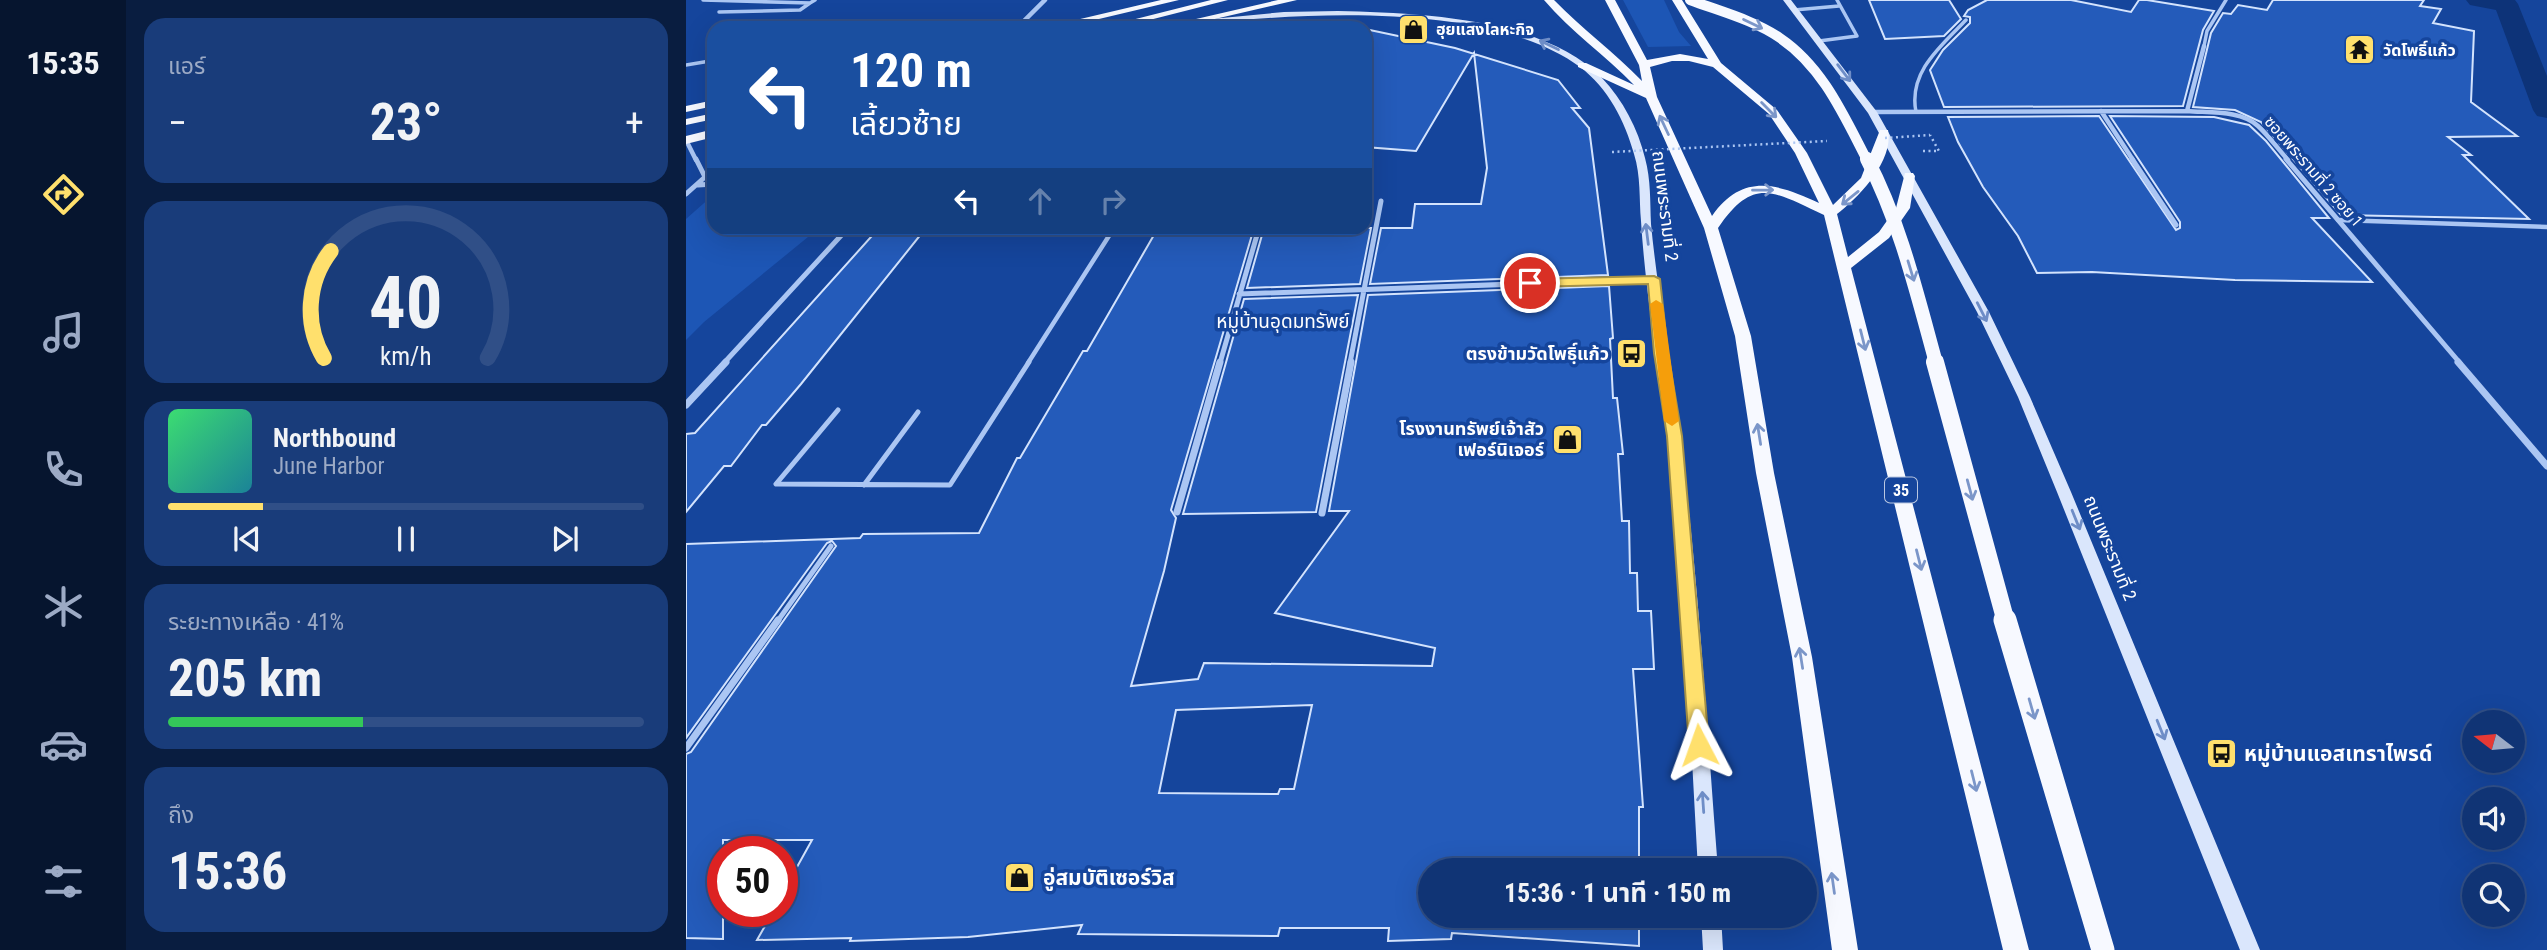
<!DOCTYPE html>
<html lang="th">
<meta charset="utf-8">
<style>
body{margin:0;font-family:"Roboto Condensed","Noto Sans Thai",sans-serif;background:#193c7a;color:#f1f3f6;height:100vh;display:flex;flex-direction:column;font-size:26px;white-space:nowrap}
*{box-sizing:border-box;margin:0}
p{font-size:23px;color:#9caac5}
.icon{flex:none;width:38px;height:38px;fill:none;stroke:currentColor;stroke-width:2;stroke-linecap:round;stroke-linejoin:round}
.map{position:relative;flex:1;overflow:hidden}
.side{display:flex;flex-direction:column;gap:18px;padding:18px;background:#091d40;width:560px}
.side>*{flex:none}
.top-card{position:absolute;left:21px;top:21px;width:665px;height:214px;border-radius:21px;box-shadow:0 7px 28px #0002,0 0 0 2px #304f87;background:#1a4fa0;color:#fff;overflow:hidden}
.needle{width:46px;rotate:286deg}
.fabs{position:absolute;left:1776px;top:710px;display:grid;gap:14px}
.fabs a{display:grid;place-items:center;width:63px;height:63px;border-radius:50%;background:#103475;box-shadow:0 7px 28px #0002,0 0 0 2px #304f87;font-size:35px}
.speed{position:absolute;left:21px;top:836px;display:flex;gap:14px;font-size:35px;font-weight:700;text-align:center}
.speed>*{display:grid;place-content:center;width:91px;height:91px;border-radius:50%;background:#103475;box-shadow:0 7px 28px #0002,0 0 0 2px #304f87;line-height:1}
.speed .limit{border:10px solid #d22;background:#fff;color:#111}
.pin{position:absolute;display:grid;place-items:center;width:60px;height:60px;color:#fff;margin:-30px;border:4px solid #fff;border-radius:50%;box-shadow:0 2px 7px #0007}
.me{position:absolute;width:77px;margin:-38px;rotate:356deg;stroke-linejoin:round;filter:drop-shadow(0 0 5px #0008)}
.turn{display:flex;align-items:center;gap:24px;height:147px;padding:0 28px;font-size:32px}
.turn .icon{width:91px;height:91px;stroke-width:2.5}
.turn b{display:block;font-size:49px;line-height:60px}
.lanes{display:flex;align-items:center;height:66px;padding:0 28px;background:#0003;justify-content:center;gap:35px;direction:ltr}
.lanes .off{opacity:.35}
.big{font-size:52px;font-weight:700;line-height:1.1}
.side .card{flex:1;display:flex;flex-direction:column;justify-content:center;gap:10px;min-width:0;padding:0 24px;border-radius:21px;background:#193c7a}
.side .dial{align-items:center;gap:0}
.dial svg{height:182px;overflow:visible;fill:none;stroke:#304f87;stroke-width:7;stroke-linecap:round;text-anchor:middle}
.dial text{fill:#f1f3f6;stroke:none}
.song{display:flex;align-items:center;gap:21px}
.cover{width:84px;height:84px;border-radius:10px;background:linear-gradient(135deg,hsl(140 70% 55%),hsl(190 70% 35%))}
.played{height:7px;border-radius:4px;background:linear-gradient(90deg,#ffe06d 20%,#304f87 20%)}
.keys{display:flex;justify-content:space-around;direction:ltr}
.heat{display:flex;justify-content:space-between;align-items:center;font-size:38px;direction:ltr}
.charge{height:10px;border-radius:5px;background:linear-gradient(90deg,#34c759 41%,#304f87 0)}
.trip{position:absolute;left:732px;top:858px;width:399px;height:70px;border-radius:35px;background:#103475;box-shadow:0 7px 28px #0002,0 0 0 2px #304f87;font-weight:700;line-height:70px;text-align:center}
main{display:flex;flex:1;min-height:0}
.tab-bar{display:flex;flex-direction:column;width:126px;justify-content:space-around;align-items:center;background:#06152f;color:#9caac5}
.tab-bar .icon{width:49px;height:49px}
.tab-bar .active{color:#ffe06d}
.tab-bar b{font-size:32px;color:#f1f3f6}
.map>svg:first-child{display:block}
.green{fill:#1d56b5}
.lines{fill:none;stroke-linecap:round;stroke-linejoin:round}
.canal{fill:#0d3378;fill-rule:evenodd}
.building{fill:#245bba;stroke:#d3e3fd;stroke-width:2;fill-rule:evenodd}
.path{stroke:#abc6f3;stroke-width:2.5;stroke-dasharray:2 3.5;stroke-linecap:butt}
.service-far3{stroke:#abc6f3;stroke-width:3.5}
.service-far2{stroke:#abc6f3;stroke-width:4.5}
.service-far1{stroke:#abc6f3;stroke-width:5}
.service{stroke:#abc6f3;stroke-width:7}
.minor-far2{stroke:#abc6f3;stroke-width:4.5}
.minor-far1{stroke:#abc6f3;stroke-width:5}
.minor{stroke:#abc6f3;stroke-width:7}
.secondary{fill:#dae6fc;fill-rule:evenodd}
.primary{fill:#f7f9ff;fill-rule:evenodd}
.path-bridge{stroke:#abc6f3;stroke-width:2.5;stroke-dasharray:2 3.5;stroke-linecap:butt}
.primary-bridge-far3{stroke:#f7f9ff;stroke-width:10}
.primary-bridge-far2{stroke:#f7f9ff;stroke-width:14}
.primary-bridge-far1{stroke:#f7f9ff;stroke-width:18}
.primary-bridge{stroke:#f7f9ff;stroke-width:23}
.oneway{stroke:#7b96c9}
.oneway2{stroke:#6e8dc7}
.route{fill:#ffe06d;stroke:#a69247;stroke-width:2}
.slow{fill:#f59e0b}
.labels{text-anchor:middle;stroke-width:7;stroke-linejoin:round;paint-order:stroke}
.far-poi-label{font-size:16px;font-weight:bold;fill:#fff;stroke:#15459c;text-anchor:start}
.far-street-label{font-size:16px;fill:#fff;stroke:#15459c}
.shield{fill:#15459c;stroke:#b9c7e1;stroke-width:2}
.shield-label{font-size:16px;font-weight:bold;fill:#fff}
.street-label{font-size:18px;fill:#fff;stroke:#15459c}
.poi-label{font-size:18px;font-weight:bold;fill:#fff;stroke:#15459c;text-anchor:end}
.neighbourhood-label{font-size:19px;fill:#fff;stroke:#15459c}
.near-poi-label{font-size:21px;font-weight:bold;fill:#fff;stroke:#15459c;text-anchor:start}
</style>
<main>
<nav class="tab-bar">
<b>15:35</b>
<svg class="icon active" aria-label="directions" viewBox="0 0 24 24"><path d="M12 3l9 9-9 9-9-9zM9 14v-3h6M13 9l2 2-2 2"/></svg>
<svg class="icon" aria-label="music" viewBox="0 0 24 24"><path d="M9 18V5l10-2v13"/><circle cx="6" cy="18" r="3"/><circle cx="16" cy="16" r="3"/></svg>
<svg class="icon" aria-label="phone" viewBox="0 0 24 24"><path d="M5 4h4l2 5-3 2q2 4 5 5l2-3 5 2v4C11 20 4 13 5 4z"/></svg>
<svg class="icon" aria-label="climate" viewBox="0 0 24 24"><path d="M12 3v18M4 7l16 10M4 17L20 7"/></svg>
<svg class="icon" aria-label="car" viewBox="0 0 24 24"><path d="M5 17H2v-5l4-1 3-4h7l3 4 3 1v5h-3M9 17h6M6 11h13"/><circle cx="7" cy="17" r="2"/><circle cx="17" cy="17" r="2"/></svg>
<svg class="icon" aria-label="filters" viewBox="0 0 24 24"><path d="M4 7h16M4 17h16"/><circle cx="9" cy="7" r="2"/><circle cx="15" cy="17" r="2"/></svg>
</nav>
<section class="side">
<div class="card"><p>แอร์</p>
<div class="heat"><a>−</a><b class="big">23°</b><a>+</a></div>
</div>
<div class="card dial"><svg viewBox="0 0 100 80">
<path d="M14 69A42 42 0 1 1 86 69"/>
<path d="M14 69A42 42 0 0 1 17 22" stroke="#ffe06d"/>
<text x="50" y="56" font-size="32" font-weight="700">40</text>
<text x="50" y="72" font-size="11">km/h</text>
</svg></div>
<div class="card">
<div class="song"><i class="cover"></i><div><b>Northbound</b><p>June Harbor</p></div></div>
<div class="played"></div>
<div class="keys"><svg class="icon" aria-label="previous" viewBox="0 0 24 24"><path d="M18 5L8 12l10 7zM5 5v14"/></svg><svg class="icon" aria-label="pause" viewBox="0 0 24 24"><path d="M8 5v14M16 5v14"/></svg><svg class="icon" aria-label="next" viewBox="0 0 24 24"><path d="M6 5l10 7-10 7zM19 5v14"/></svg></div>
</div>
<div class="card"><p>ระยะทางเหลือ · 41%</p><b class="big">205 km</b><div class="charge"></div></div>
<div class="card"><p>ถึง</p><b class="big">15:36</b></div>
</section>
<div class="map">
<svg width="1861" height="950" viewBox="0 0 1861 950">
<rect width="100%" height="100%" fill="#15459c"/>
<path class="green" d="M937,0H978L993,32L1005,46L962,47Z
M26,196L28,228H133L18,322L0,340V219Z"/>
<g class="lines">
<path class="canal" d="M1780,0H1829L1832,4L1861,76V118L1851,116L1847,110L1810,10L1784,5Z"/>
</g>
<path class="building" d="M1183,0H1263L1275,19L1258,36L1199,39Z
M1301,0H1385L1445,12L1453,0H1461L1528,11L1517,30L1497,106L1258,107L1244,70L1257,50L1284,23V17L1278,16L1282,10Z
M1587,0H1738L1734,6L1755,9L1747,23L1788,31L1785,102L1831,136L1762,137L1785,155H1777L1843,219L1655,215L1575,122L1549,110L1507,107L1525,33L1537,13L1545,14L1552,5L1581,10Z
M679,29L769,48L872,80L894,108H886L903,128L922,275L684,284L695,228H726L729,204H795L801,168L788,53L730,151L679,147Z
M1413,116L1490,230L1494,228V222L1424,116L1528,117L1563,125L1580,141L1643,218H1626L1686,282L1549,280L1406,272L1351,273L1332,236L1297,187L1272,142L1262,117Z
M193,228H240L115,384L80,425H76L45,466H38L0,512V434L9,433Z
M472,228H568L485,510L490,518L478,571L445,686L512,679L518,663L746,666L749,648L589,613L663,511H643L682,295L923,286L927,338L924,339L927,398H931L937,454H932L936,521H943L944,573H951L952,611H965L968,669H947L957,807H953V870H744V915H953V946L766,933L765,939L702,941L703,928H594L592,936L392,934L396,925L282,937L164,941L165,938L71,940L87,912H96V894L126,840H37V939L0,938V754L5,752L150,546L146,541L141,543L0,738V544L174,538L177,534L293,533L331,458H334L397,351H401ZM626,705L608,789H594L592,794L473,793L490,710Z
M578,228H685L674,284L561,288Z
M672,295L630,512L497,514L558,299Z"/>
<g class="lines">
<path class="path" d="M1237,151H1253L1244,135"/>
<path class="service-far3" d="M17,0L124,3L129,0
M1108,10L1153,6
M33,12L114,10L124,3
M1133,41L1171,36L1151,0
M1518,46L1521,31L1540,0
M0,65L24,61
M1230,112C1222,72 1255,46 1280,20"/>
<path class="service-far2" d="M1652,220L1861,227
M342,363L428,228"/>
<path class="service-far1" d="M152,410L90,484L264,485L343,362
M178,485L232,412
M91,622L145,546"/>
<path class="service" d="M0,748L92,620"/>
<path class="minor-far2" d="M331,28L359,0
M1415,111L1447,160
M1501,111L1518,46
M1186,112L1501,111C1523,113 1555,110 1572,126C1583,136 1592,149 1602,160
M0,140L10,160"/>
<path class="minor-far1" d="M1446,159L1490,225
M1600,159L1774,363
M12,185L28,184
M0,194L19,177L10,159
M553,294L968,279
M38,363L162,228
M534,363L573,228
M664,363L695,201"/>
<path class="minor" d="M1772,362L1861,466
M0,405L40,362
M491,512L534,362
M636,513L665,362"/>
<path class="secondary" d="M1097,0H1105L1191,112L1303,312L1344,397L1385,492L1574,950H1554L1371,492L1332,397L1291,312L1182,113Z
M652,11C732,13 856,17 916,78C937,100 952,129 959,158C965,180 964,202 965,224C968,256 973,289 977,321C985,379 995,436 1001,494C1015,619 1022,744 1032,870H1012C1005,743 999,616 987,490C981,433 972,376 965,319C961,287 957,254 955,221C953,199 955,176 948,154C939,121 922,88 894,67C802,0 613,13 504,25L500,23L504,21L598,12Z
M1015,915H1035L1037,950H1017Z"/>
<path class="primary" d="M475,0H493L375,28H356Z
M525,0H542L432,28H414Z
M592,0H611L490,28H471Z
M858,0H868C896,29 928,52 956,81L953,65L919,0H929L961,60L994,54L1022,59L986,0H996L1035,63L1091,110L1121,153L1147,205L1175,178L1194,130H1202C1208,161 1173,197 1151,214L1162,257L1193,232L1210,208L1219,173H1227L1229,176L1224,208L1203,238L1165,268L1343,950H1317L1138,215C1088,192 1068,175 1032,228L1065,336L1088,473L1126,657L1172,950H1146L1106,657L1070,473L1049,336L1018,228L960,98L892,67V63H900L948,85C919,55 885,32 858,0ZM1003,61L1027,67L1083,114L1109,153L1133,203C1091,183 1056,173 1026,216L971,97L964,67L986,61Z
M28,100V106L0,112V106Z
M28,113V119L0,125V119Z
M28,129V137L0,144V136Z"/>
<path class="path-bridge" d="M1199,138L1244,135
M926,152L1141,141"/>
<path class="primary-bridge-far3" d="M1004,0C1033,11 1068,20 1094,38C1137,67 1158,116 1181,160"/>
<path class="primary-bridge-far2" d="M1181,159C1214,222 1231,294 1250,363"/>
<path class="primary-bridge-far1" d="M1249,362L1320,622"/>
<path class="primary-bridge" d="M1319,620L1417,950"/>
</g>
<defs><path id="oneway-shaft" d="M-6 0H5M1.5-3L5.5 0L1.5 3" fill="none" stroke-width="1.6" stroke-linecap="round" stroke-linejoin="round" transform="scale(1.75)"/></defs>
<g class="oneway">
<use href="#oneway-shaft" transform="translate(1067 24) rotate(26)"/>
<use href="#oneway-shaft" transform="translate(1083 110) rotate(45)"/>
<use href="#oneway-shaft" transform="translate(978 125) rotate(-115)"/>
<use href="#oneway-shaft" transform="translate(1077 190) rotate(-1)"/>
<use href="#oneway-shaft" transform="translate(1164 198) rotate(141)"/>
<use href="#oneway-shaft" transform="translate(1225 271) rotate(73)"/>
<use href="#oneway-shaft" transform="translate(1177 340) rotate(76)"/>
<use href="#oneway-shaft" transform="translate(1073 434) rotate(-99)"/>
<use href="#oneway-shaft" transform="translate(1284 490) rotate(75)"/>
<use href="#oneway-shaft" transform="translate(1233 560) rotate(76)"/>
<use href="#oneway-shaft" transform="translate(1115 658) rotate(-99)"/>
<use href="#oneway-shaft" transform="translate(1346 709) rotate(74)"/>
<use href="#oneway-shaft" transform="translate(1288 781) rotate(76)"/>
<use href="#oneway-shaft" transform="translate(1147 883) rotate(-98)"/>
</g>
<g class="oneway2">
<use href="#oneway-shaft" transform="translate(863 45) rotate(-154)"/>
<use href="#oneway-shaft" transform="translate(1158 73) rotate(53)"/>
<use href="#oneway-shaft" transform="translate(961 234) rotate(-97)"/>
<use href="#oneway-shaft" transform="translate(1296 312) rotate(63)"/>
<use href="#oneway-shaft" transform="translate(1390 520) rotate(68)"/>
<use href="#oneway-shaft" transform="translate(1475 730) rotate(68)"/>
<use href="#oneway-shaft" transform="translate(1017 802) rotate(-94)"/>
</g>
<path class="route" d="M968,276L974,279L982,353L996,436L1023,745L1020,750L1013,753L1006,750L1003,745L981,436L968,353L962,284L844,287L837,283L844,279Z"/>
<path class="slow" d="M970,300L977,304L993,421L986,426L978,421L964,304Z"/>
<defs>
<symbol id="shop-square" viewBox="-11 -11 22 22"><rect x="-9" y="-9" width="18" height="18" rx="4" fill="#ffe06d" stroke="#15459c"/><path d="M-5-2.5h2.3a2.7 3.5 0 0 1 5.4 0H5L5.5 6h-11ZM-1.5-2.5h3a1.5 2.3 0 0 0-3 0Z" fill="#111"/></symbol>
<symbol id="temple-square" viewBox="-11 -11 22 22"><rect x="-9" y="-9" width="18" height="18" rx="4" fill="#ffe06d" stroke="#15459c"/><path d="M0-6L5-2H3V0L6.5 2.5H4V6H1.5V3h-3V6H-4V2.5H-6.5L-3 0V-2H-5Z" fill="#111"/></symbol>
<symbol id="bus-square" viewBox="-11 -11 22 22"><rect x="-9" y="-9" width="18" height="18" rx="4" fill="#ffe06d" stroke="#15459c"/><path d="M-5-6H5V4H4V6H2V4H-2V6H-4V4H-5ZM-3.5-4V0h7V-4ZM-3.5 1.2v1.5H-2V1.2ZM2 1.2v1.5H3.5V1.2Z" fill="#111"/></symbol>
</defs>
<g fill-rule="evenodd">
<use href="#shop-square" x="710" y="12" width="35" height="35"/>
<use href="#temple-square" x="1656" y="32" width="35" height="35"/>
<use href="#bus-square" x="928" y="336" width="35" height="35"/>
<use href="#shop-square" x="864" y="422" width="35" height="35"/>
<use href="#bus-square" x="1518" y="736" width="35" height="35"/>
<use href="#shop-square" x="316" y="860" width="35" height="35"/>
</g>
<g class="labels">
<g class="far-poi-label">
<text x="750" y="35">ฮุยแสงโลหะกิจ</text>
<text x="1697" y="56">วัดโพธิ์แก้ว</text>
</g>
<g class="far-street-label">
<text transform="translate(1628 171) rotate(49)" y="6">ซอยพระรามที่ 2 ซอย 1</text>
</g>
<rect class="shield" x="1199" y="477.5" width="32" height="25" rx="5"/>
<g class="shield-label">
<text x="1215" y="496">35</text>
</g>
<g class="street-label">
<text transform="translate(979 206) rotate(83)" y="6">ถนนพระรามที่ 2</text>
<text transform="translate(1424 548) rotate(68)" y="6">ถนนพระรามที่ 2</text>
</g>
<g class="poi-label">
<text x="923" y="360">ตรงข้ามวัดโพธฺิ์แก้ว</text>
<text x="858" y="435">โรงงานทรัพย์เจ้าสัว<tspan x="858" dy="21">เฟอร์นิเจอร์</tspan></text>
</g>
<g class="neighbourhood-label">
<text x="597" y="328">หมู่บ้านอุดมทรัพย์</text>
</g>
<g class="near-poi-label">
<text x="1558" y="761">หมู่บ้านแอสเทราไพรด์</text>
<text x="357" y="885">อู่สมบัติเซอร์วิส</text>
</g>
</g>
</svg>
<div class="fabs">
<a><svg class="needle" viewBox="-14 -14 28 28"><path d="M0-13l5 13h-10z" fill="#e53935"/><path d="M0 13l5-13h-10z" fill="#9caac5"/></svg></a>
<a><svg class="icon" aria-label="sound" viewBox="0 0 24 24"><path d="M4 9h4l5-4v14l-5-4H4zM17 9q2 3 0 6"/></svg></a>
<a><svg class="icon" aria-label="search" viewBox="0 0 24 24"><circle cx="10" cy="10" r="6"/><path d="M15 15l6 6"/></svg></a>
</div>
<div class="speed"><div class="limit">50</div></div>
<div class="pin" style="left:844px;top:283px;background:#d93025"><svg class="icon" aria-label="arrive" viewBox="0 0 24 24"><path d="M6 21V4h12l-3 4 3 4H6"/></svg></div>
<svg class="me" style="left:1013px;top:745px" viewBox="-20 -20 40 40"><path d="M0-17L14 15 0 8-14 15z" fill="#ffe06d" stroke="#fff" stroke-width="4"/></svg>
<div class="trip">15:36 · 1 นาที · 150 m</div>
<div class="top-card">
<div class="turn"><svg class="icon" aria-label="left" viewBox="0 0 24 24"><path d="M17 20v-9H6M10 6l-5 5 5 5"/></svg><div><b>120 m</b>เลี้ยวซ้าย</div></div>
<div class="lanes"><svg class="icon" aria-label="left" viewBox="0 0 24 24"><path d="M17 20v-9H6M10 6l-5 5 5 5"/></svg><svg class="icon off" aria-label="ahead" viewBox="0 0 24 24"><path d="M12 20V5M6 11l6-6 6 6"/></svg><svg class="icon off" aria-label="right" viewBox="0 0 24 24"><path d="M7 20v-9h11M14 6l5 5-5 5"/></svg></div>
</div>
</div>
</main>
